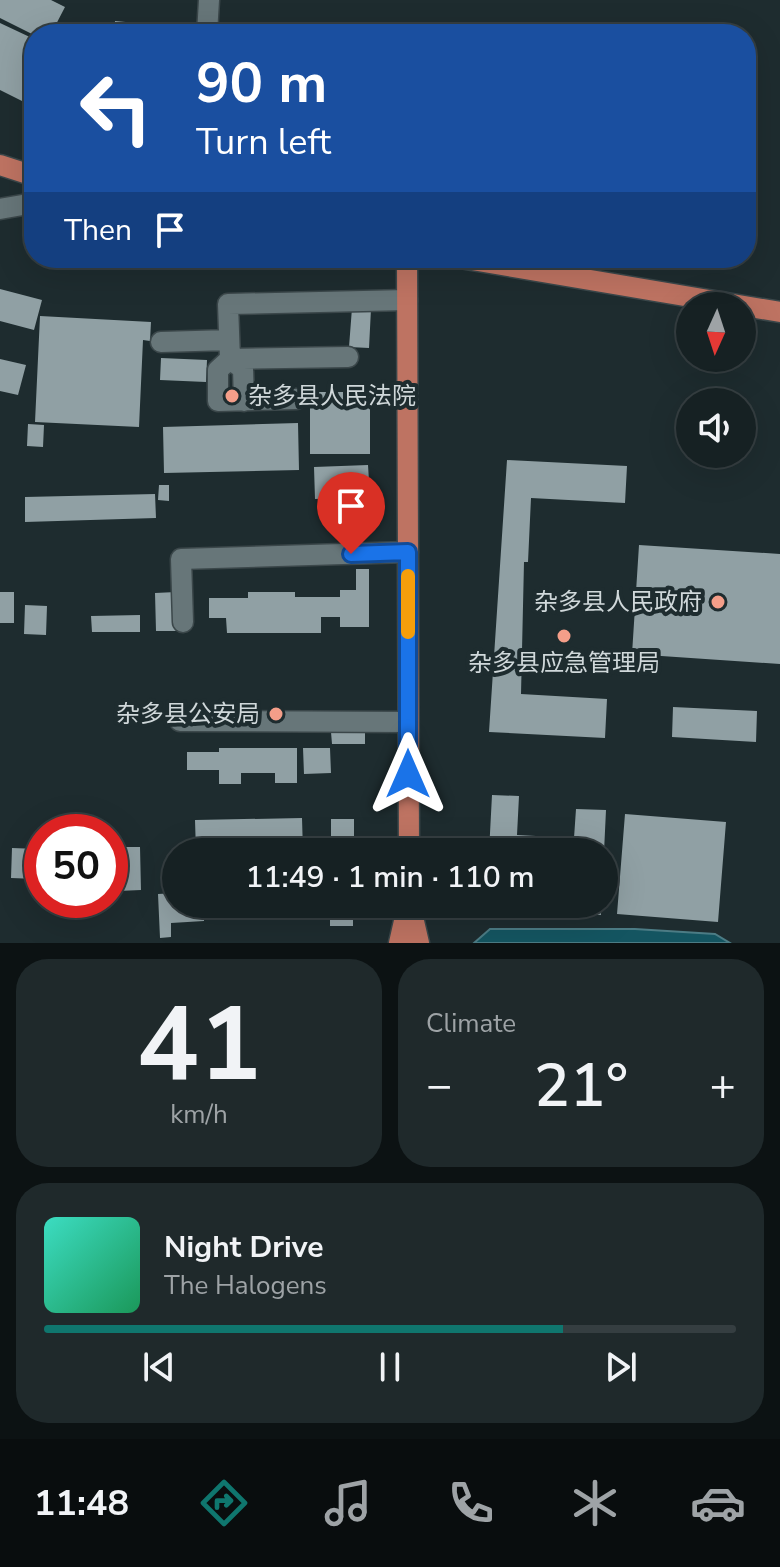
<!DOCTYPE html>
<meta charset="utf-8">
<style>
body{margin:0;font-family:"Nunito Sans","Noto Sans SC",sans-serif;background:#1f292b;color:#f1f3f6;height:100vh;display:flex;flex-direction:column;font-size:30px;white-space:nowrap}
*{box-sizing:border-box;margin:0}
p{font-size:26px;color:#9ea3a6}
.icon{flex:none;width:44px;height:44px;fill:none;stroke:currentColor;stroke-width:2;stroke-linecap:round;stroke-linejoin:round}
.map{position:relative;height:943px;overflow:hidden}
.drawer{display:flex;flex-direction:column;gap:16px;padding:16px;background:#0c1213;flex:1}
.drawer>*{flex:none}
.top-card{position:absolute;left:24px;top:24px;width:732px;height:244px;border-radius:32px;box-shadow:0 8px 32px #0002,0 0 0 2px #353e41;background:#1a4fa0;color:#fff;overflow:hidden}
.needle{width:52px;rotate:183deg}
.tools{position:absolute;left:676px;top:292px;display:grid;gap:16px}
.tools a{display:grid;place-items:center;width:80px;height:80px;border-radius:50%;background:#162123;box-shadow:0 8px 32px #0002,0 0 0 2px #353e41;font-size:40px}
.speed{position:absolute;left:24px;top:814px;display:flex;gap:16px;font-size:40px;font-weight:700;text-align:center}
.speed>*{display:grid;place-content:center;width:104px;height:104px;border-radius:50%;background:#162123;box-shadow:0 8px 32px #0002,0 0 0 2px #353e41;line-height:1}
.speed .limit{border:12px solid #d22;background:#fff;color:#111}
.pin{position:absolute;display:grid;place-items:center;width:68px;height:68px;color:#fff;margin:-82px -34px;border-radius:50% 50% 50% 0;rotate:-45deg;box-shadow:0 0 8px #0007}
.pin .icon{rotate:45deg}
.me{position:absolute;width:88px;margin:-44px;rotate:0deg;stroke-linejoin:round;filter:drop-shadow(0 0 6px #0008)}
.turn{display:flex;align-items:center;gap:28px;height:168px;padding:0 40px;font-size:36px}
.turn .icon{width:104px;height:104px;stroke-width:2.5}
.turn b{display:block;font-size:56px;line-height:68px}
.then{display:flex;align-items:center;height:76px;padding:0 40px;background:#0003;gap:16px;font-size:30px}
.big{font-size:60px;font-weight:600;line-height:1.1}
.drawer .tile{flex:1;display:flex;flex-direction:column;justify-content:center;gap:12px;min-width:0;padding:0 28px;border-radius:32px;background:#1f292b}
.drawer .dial{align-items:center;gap:0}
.dial b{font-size:104px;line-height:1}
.song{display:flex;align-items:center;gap:24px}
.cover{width:96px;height:96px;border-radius:12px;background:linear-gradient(135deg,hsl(170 70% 55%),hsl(150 70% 35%))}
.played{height:8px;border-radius:4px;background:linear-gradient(90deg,#0f766e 75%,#353e41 75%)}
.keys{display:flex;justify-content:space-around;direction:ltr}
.heat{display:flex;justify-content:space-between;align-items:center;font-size:44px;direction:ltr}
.drawer .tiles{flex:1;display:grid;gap:16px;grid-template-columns:1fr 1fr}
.tile:last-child{grid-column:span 2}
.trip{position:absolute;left:162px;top:838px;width:456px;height:80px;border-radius:40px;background:#162123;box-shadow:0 8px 32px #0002,0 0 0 2px #353e41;font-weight:600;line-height:80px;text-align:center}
.tabs{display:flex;height:128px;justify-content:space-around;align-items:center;background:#090d0e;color:#9ea3a6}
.tabs .icon{width:56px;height:56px}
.tabs .current{color:#0f766e}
.tabs b{font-size:36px;color:#f1f3f6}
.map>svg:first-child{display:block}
.water{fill:#145561;stroke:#4c7c85;stroke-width:2}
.building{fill:#90a0a4}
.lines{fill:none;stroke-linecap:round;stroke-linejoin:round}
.minor-casing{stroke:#3b474a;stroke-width:23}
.major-casing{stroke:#3b474a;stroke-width:23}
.minor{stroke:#677679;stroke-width:20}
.major{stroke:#be7362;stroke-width:20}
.route-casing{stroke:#114b97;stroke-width:20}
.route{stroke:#1a73e8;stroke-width:14}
.slow{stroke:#f59e0b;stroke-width:14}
.poi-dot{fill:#f49e89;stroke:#1e2c2f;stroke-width:3}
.labels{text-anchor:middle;stroke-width:8;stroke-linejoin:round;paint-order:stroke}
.poi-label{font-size:24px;fill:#d0d8da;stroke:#1e2c2f;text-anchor:end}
</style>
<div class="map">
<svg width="780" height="943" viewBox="0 0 780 943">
<rect width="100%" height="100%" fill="#1e2c2f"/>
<path class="water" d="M490,929H635L715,934L730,943H474Z"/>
<path class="building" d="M0,0H51L65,7L51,34L34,35L0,18Z
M115,21L136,23L135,34H114Z
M0,23L34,39V107L0,90Z
M0,289L42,300L34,330L0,321Z
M352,308L371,309L369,348L349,347Z
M40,316L151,322L150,341L143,340L139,427L35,422Z
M161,358L207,360L206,382L160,380Z
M0,359L26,365L18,395L0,391Z
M310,392H370V454H310Z
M298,423L299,470L164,473L163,427Z
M28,424L44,425L43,447L27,446Z
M507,460L627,466L625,503L531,498L528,562H524L521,694L607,699L605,738L489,732Z
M368,465L370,497L315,499L314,467Z
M159,485H169V501L158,500Z
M155,494L156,518L25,522V497Z
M639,545L780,554V664L632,654Z
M356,569H369V627H340V617H321V633H227L226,618H209V598H248V592H295V597H340V590H356Z
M0,592H14V623H0Z
M176,592L177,631H156L155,593Z
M25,605L47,606L46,635L24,634Z
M140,615V632H92L91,616Z
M673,707L757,711L756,742L672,737Z
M331,732H365V744H332Z
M219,748H297V783H275V773H241V784H219V770H187V752H219Z
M303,748H330L331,773L304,774Z
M492,795L519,796L517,835L574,838L576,809L606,810L604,852H489Z
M625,814L726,822L718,922L617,914Z
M302,818L303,852H196L195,820Z
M331,819H354V852H331Z
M116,847H140L141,890L118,891Z
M12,848L38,849L37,879L11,878Z
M176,893V904H204V921L171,923V937L160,938L158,894Z
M224,904H306V917L224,918Z
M330,904H353V926H330Z
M487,904H601V915L486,909Z"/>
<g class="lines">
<defs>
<path id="minor" d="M207,34L209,0
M0,209L34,203
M161,342L229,340
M296,399L218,401V370L230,359L228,304L407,300
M244,401L243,369L230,359L348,357
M183,622L181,559L408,552
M180,721L408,722"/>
<path id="major" d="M0,165L34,176
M407,258L409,852
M460,258L780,312
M410,904L419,943
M399,943L407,908"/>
</defs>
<use href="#minor" class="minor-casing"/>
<use href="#major" class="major-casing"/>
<use href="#minor" class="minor"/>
<use href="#major" class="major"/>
</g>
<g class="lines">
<defs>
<path id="route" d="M351,554L408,552V774"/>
</defs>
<use href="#route" class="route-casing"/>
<use href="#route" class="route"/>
<path class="slow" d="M408,576V632"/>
</g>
<g class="poi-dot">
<circle cx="232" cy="396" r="8"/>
<circle cx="718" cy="602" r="8"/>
<circle cx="564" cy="636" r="8"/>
<circle cx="276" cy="714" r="8"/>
</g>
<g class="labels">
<g class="poi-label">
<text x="248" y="404" text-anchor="start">杂多县人民法院</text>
<text x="702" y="610">杂多县人民政府</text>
<text x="564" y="671" text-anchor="middle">杂多县应急管理局</text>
<text x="260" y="722">杂多县公安局</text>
</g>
</g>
</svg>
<div class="tools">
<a><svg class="needle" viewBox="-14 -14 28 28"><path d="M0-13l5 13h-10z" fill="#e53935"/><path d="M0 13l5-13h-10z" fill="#9ea3a6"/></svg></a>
<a><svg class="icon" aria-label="sound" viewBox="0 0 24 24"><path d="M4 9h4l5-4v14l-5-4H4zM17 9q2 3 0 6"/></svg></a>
</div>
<div class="speed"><div class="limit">50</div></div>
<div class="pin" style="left:351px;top:554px;background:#d93025"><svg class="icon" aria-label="arrive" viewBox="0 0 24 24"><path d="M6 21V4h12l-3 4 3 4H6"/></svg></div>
<svg class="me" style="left:408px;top:774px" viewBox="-20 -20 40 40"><path d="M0-17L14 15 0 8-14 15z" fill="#1a73e8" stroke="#fff" stroke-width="4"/></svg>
<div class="trip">11:49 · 1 min · 110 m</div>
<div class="top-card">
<div class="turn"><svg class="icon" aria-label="left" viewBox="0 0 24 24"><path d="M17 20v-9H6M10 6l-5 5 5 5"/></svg><div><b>90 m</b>Turn left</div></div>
<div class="then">Then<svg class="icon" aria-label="arrive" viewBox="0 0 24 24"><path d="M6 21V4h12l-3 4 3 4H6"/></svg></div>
</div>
</div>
<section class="drawer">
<div class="tiles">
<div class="tile dial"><b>41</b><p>km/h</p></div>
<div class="tile"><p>Climate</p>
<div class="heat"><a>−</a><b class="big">21°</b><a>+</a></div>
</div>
<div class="tile">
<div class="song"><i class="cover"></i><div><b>Night Drive</b><p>The Halogens</p></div></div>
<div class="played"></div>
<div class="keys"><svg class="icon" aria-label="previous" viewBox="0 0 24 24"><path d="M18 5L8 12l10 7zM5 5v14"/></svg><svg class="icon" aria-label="pause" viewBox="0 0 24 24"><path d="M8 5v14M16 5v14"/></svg><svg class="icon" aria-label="next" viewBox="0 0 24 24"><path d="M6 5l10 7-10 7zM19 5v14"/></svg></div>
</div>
</div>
</section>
<nav class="tabs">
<b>11:48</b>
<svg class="icon current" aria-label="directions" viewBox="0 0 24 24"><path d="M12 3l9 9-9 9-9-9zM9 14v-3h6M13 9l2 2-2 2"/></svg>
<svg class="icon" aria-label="music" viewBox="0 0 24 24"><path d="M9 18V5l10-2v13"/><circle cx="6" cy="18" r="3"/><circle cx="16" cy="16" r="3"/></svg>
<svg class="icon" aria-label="phone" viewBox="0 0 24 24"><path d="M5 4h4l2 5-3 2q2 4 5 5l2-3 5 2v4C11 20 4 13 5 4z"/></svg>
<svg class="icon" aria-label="climate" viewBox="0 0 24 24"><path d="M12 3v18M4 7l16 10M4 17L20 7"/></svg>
<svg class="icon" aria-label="car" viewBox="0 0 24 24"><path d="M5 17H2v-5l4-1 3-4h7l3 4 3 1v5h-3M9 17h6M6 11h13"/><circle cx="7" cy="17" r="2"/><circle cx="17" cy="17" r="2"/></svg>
</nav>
